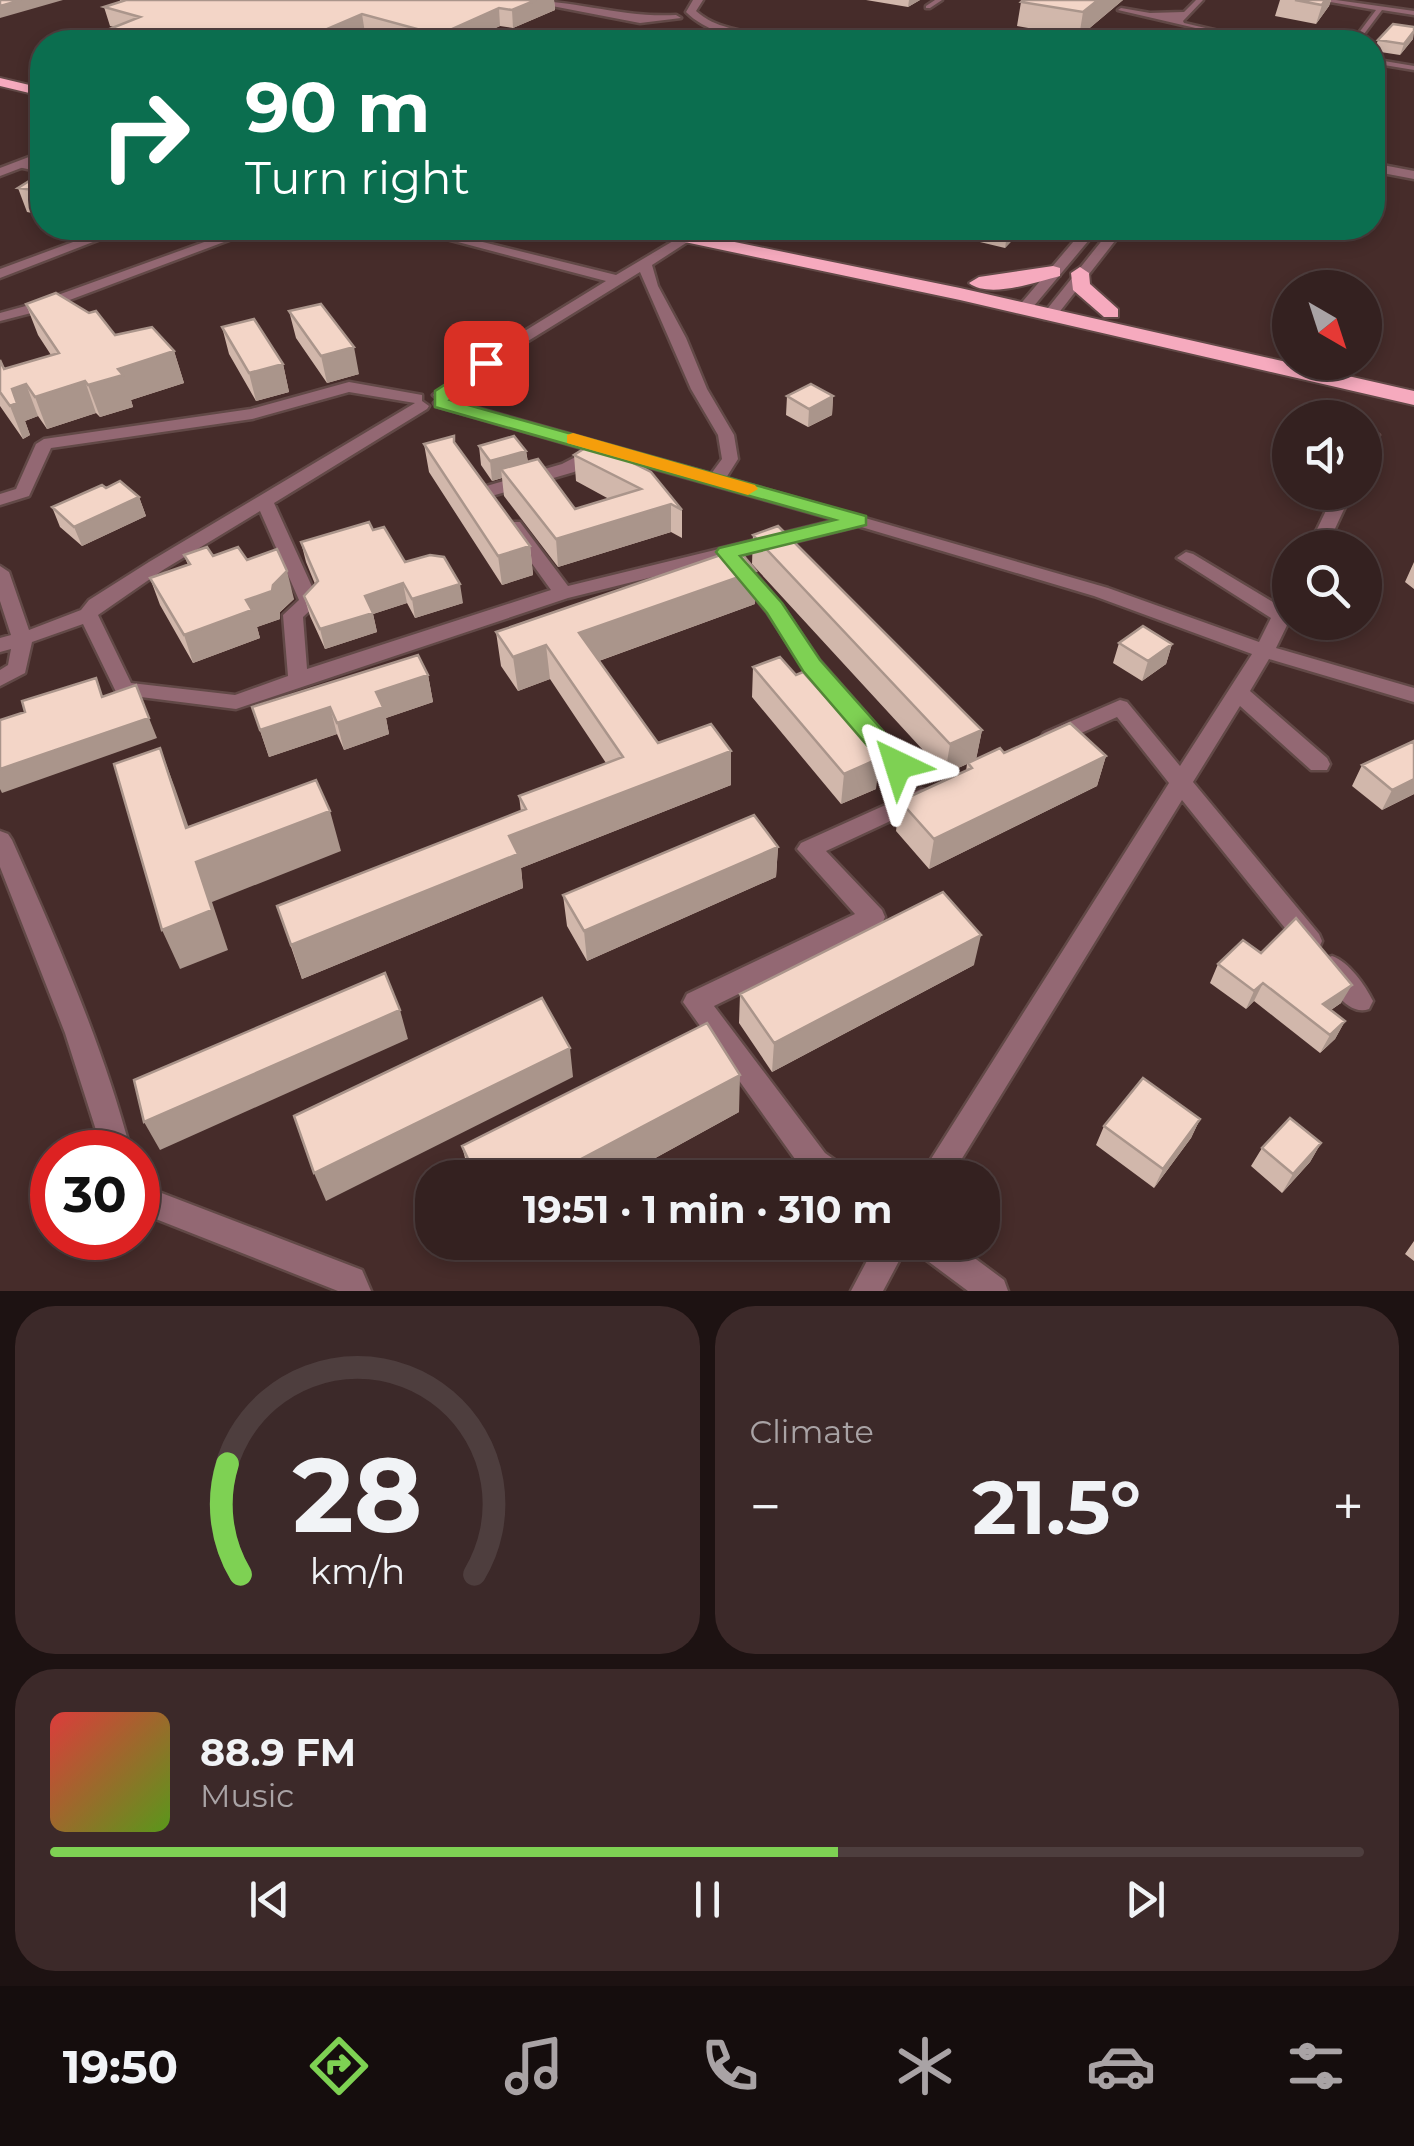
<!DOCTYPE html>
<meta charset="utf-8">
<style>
body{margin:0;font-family:Montserrat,sans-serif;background:#3c2929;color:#f1f3f6;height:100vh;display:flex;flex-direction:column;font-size:38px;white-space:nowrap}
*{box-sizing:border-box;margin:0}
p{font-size:32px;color:#a9a3a5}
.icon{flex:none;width:55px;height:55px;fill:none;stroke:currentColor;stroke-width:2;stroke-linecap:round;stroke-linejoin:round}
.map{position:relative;height:1291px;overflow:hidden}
.sheet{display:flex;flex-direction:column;gap:15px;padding:15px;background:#1d1212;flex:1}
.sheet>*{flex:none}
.hud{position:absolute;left:30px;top:30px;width:1355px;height:210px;border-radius:40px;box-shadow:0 5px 15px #0003,0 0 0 2px #4e3e3e;background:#0b6e4f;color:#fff;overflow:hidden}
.needle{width:65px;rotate:141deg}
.buttons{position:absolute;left:1272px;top:270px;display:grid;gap:20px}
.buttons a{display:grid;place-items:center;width:110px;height:110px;border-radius:50%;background:#342120;box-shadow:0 5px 15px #0003,0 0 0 2px #4e3e3e;font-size:50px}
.speed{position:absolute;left:30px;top:1130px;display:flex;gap:20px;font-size:50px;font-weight:700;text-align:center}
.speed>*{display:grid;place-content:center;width:130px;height:130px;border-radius:50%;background:#342120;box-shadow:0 5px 15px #0003,0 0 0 2px #4e3e3e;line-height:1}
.speed .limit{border:15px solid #d22;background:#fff;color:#111}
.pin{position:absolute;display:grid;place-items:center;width:85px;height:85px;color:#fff;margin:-42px;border-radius:20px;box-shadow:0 5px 15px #0006}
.me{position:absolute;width:110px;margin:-55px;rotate:319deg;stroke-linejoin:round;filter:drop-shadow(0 0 8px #0008)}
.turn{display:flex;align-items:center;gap:35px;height:210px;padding:0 50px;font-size:45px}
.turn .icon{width:130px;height:130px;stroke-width:2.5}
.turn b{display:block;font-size:70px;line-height:85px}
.big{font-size:75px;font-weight:700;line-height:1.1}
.sheet .card{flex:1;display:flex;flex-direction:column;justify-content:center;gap:15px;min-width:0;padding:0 35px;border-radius:40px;background:#3c2929}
.sheet .dial{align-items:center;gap:0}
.dial svg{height:260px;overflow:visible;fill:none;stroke:#4e3e3e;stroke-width:7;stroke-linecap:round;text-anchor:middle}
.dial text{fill:#f1f3f6;stroke:none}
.song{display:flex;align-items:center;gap:30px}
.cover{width:120px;height:120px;border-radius:15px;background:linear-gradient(135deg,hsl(0 70% 55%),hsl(90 70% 35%))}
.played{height:10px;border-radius:5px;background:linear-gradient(90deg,#7ed153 60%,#4e3e3e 60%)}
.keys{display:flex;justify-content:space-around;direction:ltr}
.heat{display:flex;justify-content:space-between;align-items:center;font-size:55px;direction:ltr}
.sheet .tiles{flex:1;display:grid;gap:15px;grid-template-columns:1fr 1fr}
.card:last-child{grid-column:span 2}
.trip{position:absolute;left:415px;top:1160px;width:585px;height:100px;border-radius:40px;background:#342120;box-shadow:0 5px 15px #0003,0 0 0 2px #4e3e3e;font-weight:700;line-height:100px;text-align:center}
.tab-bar{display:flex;height:160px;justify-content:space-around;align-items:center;background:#150d0d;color:#a9a3a5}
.tab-bar .icon{width:70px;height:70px}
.tab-bar .selected{color:#7ed153}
.tab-bar b{font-size:45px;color:#f1f3f6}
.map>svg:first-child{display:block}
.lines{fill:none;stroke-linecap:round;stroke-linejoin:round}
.service-casing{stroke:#624947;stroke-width:5}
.minor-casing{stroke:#624947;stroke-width:5}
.trunk-casing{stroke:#624947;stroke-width:4}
.service{fill:#936873;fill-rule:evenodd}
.minor{fill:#936873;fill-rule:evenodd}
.trunk{fill:#f6aabe;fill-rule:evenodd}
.wall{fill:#d1b7ab}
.shaded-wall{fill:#aa958b}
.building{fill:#f3d5c7;stroke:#aa958b;stroke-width:2.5}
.route{fill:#7ed153;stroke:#528836;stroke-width:2.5}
.slow{fill:#f59e0b}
</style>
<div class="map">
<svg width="1414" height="1291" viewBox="0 0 1414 1291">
<rect width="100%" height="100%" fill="#462c2a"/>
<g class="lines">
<defs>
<path id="service" d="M935,0H942L930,8H926V6Z
M1196,0H1203L1183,21L1184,23L1266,42H1256L1118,10L1121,8L1150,13L1184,12Z
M1319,0H1336L1414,11V15L1382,10L1358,42H1352L1376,10Z
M1372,59L1414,66V70L1372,63Z
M18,163L42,168V172L18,167Z
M726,228H735L717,246H711V242Z"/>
<path id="minor" d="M521,0C574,0 623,18 676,15L681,18L640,23Z
M693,0H703L696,11C720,33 754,29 781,42C751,44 708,34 686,12Z
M42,152V160L0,176V168Z
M1372,163L1414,171V179L1372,171Z
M111,228H129L0,278V269Z
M243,228H261L43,310L0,321V313L33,304Z
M405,228H426L616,275L695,228H709L652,265L658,286L686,338L707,389L734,435L738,459L726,478L1108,588L1259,642L1271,618L1177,558L1186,552L1193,554L1278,605L1283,596L1290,594V619L1276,648L1414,688V702L1269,659L1250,691L1327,758L1330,764L1327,770H1311L1240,706L1193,782L1319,934L1322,941L1319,948L1310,951L1301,948L1182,800L950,1178H919L1169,783L1117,717L1052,746L1044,743L1041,738L1044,733L1120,700L1127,702L1180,766L1252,654L1094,596L858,526L568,598L236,709L117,694L83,624L32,642L25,673L0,686V670L8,665L11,649L0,652V638L11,635L0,601V566L9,572L29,630L81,610L89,600L149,562L415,403L349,392L252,419L51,448L29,496L0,505V494L16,489L36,444L44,439L251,409L349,382L422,395V401L429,406L427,409L274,503L319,602L303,617L307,669L551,590L505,526L508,522H520L568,586L837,520L603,454L574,472L495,495H483L480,491L483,487L562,464L589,450L436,406L434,403L438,399L433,395L505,343L606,281ZM640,272L691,389L718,435L722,459L711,474L445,399L515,349ZM260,511L299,600L283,615L288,676L235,695L131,683L98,615L163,570Z
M1085,228H1099L1028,313H1018V307Z
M1112,228H1125L1054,319H1044V313Z
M1371,430L1379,435L1371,451L1365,452V432Z
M1335,492H1352L1326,548H1308Z
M741,563L748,565L781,604L819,660L906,759L909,765L906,771H890L805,670L767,612L732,569Z
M921,789L929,791L932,797L929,803L826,851L882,910L885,917L882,924L714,1006L825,1153L846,1168L850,1178H812L805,1173L683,1002L687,994L855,914L797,849L801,843Z
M0,831L8,834L12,840C57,941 103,1045 131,1152H103L65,1033L0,867Z
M1332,956C1349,962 1365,985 1373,1001L1369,1009C1348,1017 1328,985 1319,967L1323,959Z
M138,1184L362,1270L371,1291H338L138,1212Z
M877,1242H909L883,1291H851Z
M913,1242H953L1004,1280L1008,1291H968L917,1253Z"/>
<path id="trunk" d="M0,78L42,88V96L0,86Z
M633,228H666L960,288L1414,391V405L960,300L642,233Z
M1053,266L1060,268V276C1036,282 989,299 969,283L979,277Z
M1080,267L1089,273L1090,284L1118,309V317H1104L1073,290L1071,273Z"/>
</defs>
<use href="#service" class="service-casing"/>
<use href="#minor" class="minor-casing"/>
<use href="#trunk" class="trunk-casing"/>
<use href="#service" class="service"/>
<use href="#minor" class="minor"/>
<use href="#trunk" class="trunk"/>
</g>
<path class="wall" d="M120,0H554L555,10L513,28L500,26L465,42H400L365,33L344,42H116L112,28L114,27L110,26L104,7L120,2Z
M866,0H920L908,7Z
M1123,0L1079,37L1017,26L1021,2Z
M1280,0H1331L1329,6L1316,24L1275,16Z
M1414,27L1413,39L1400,55L1374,51L1378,40Z
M42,173V215L27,212L18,188Z
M938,228H1024L1005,248L938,232Z
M26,304L115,335L174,351L184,383L131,400L133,407L100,417L96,413L47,429L38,416L25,421L30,435L23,439L0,406V360L4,369L51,355L38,335Z
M289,311L359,374L327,383L296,338Z
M222,327L283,364L289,392L256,401L229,354Z
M787,396H833L832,415L808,427L786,415Z
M514,436L526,451L528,462L538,459L575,509L609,499L576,481L574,455L593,443L651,472L682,510V538L671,532L558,567L504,496L502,478L492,481L481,465L479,446Z
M424,444H455L530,546L533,575L502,585L429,472Z
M106,488L139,497L146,516L82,546L60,527L52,507Z
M373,530L405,562L463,603L415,618L407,603L373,614L377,632L325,649L310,616L304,596L315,584L306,562L301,542Z
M753,535L982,730L976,759L1004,753L1106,756L1097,786L929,869L896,831L900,801L966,771L967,764L945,774L752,564Z
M184,555L247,560L294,599L280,612V619L257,627L260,638L193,663L160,605L150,578L188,565Z
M1414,562V589L1405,582Z
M755,604L599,661L658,743L731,751V785L521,868L523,888L302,979L277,906L521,812L519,796L606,763L550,679L518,691L501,666L496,632Z
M1119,643L1172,644L1166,664L1142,681L1113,663Z
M753,667L876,789L841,804L752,697Z
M428,675L433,702L386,718L389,734L344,750L337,734L269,757L252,707Z
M1414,741V794L1382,810L1352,786L1362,765Z
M778,847L776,877L587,961L567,926L563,895Z
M1261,953L1341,1003L1331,1010L1345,1021L1335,1039L1320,1053L1254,1001L1246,1009L1210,983L1218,964Z
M974,965L772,1072L739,1023L740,994Z
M739,1112L619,1178H470L462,1146Z
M1200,1119L1191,1138L1154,1188L1096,1145L1104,1126Z
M1321,1143L1310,1162L1282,1193L1251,1166L1262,1148Z
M1414,1241V1261L1405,1254Z"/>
<path class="shaded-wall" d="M21,0H63L0,18V6Z
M536,0H554L555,10L513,28L512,10Z
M909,0H920L908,7Z
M1098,0H1123L1079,37L1083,12Z
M1325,0H1331L1329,6L1316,24L1322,5Z
M499,8L500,26L465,42H440L439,35Z
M362,14L365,33L344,42H297Z
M162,30L165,42H145L143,36Z
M1414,31L1413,39L1400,55L1404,44Z
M1008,228H1024L1005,248Z
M354,347L359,374L327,383L321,356Z
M174,351L184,383L131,400L133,407L100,417L88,385L118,369Z
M283,364L289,392L256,401L249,373Z
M85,381L96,413L47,429L35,397Z
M26,384L38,416L25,421L30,435L23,439L10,406L12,389Z
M833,396L832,415L808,427L809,409Z
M526,451L529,470L501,469L502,478L492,481L490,461Z
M139,497L146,516L82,546L74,527Z
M671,504V532L558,567L556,539Z
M530,546L533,575L502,585L498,556Z
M287,571L294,599L280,612V619L257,627L260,638L193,663L184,635L273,585Z
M756,571L755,604L582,667L579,633Z
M403,583L407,603L373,614L377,632L325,649L320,629L365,596Z
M460,584L463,603L415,618L412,599Z
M1172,644L1166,664L1142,681L1148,661Z
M546,645L550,679L518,691L513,657Z
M428,675L433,702L386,718L389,734L344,750L337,723L376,692Z
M330,707L337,734L269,757L260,730Z
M149,718L157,738L2,793L0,789V769Z
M982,730L976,760L945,774L950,744Z
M160,748L175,788L200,860L330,811L341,851L212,902L228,950L180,969L162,930L186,828Z
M731,751V785L521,868L523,888L302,979L291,945L509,836Z
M1106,756L1097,786L929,869L934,839Z
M880,758L876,789L841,804L844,774Z
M1414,779V794L1382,810L1392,790Z
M778,847L776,877L587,961L584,931Z
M981,935L974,965L772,1072L774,1043Z
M1263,983L1254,1001L1246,1009L1254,991Z
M1352,985L1341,1003L1313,1022L1323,1004Z
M400,1010L408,1039L160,1150L144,1122Z
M1345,1021L1335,1039L1320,1053L1330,1035Z
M570,1048L573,1077L326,1201L314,1173Z
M740,1075L739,1112L619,1178H545Z
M1200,1119L1191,1138L1154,1188L1163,1169Z
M1321,1143L1310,1162L1282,1193L1293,1174Z"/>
<path class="building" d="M0,0H21L0,6Z
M126,0H536L512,10L499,8L439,35L362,14L297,42H227L162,30L143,36L112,28L140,17L104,7Z
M1023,0H1098L1083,12L1021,2Z
M1295,0H1325L1322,5Z
M1393,24L1414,27V31L1404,44L1378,40Z
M42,173V191L18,188Z
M56,293L89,313L96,311L115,335L152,327L174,351L118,369L123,375L88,385L85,381L35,397L26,384L12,389L17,403L10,406L0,392V360L4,369L59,353L26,304Z
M321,304L354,347L321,356L289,311Z
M254,319L283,364L249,373L222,327Z
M811,384L833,396L809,409L787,396Z
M454,436V442L530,546L498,556L424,444Z
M514,436L526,451L490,461L479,446Z
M593,443L651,472L682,510L671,504L556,539L501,469L538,459L575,509L641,489L574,455Z
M120,481L139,497L74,527L52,507L102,485L106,488Z
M369,522L373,530L384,527L405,562L430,555L444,557L460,584L412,599L403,583L365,596L373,613L320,629L304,596L318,581L301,542Z
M778,526L982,730L950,744L753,535Z
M207,547L213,556L238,547L247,560L277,549L287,571L273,585L272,591L246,600L252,610L184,635L150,578L190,564L184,555Z
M738,549L756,571L579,633L658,743L711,724L731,751L509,836L518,854L291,945L277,906L526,809L519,796L623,757L546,645L513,657L496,632Z
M1143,626L1172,644L1148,661L1119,643Z
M418,655L428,675L376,692L383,707L337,723L330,707L260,730L252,707Z
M780,657L796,675L803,672L880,758L844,774L753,667Z
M96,678L102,697L136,685L149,718L0,769V720L25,712L22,701Z
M1070,723L1106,756L934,839L900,801L972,768L968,763L1000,748L1004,753Z
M1414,741V779L1392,790L1362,765Z
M160,748L186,828L316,780L330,811L196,862L212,910L162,930L114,764Z
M754,815L778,847L584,931L563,895Z
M943,892L981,935L774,1043L740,994Z
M1296,918L1352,985L1323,1004L1345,1021L1330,1035L1263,983L1254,991L1218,964L1243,940L1261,953Z
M385,973L400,1010L144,1122L134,1080Z
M542,998L570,1048L314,1173L294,1116Z
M707,1023L740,1075L545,1178H477L462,1146Z
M1143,1078L1200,1119L1163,1169L1104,1126Z
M1290,1118L1321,1143L1293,1174L1262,1148Z"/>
<path class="route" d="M486,358L492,359V367L450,400L866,516V525L740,556L782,603L820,660L907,758L911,765L907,772H890L803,671L767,613L716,552L719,548L835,520L435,407V391Z"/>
<path class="slow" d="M573,433L755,485L758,489L748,495L567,443V435Z"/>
</svg>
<div class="buttons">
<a><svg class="needle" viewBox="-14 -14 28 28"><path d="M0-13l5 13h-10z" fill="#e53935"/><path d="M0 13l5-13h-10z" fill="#a9a3a5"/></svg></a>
<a><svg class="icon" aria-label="sound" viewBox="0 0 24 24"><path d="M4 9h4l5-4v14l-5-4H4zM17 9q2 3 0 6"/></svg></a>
<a><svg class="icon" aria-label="search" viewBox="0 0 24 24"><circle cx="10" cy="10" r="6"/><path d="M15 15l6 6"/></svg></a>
</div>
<div class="speed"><div class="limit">30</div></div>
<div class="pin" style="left:486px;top:363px;background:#d93025"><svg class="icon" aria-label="arrive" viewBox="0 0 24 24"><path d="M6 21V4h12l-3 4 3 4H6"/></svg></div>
<svg class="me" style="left:898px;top:765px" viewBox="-20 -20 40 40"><path d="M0-17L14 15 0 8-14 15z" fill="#7ed153" stroke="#fff" stroke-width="4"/></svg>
<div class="trip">19:51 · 1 min · 310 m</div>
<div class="hud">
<div class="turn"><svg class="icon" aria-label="right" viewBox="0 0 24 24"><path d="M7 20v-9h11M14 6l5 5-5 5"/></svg><div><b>90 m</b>Turn right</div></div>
</div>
</div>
<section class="sheet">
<div class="tiles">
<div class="card dial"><svg viewBox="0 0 100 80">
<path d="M14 69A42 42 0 1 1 86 69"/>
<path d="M14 69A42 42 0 0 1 10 35" stroke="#7ed153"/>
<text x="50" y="56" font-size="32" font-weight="700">28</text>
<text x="50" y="72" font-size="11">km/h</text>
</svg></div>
<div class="card"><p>Climate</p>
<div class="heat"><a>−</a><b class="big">21.5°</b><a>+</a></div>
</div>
<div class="card">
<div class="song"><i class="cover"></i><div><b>88.9 FM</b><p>Music</p></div></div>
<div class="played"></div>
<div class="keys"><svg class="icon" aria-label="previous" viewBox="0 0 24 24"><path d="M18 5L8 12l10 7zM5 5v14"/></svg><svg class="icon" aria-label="pause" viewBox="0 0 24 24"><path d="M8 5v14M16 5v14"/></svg><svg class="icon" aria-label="next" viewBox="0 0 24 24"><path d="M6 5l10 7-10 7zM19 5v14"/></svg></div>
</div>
</div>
</section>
<nav class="tab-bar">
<b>19:50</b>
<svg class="icon selected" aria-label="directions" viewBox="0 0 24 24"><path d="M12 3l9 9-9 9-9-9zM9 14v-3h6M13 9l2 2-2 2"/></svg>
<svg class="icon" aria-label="music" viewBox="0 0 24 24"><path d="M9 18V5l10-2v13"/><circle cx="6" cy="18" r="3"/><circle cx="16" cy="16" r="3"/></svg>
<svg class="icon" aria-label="phone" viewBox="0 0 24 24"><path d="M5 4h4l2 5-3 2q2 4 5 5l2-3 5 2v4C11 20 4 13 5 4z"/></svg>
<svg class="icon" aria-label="climate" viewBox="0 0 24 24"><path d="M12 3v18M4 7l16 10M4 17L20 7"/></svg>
<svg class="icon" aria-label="car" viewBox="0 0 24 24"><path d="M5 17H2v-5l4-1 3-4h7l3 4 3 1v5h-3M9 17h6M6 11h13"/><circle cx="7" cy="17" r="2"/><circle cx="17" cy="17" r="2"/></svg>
<svg class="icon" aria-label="filters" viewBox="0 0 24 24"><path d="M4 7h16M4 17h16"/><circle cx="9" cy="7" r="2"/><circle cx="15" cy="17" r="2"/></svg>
</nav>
